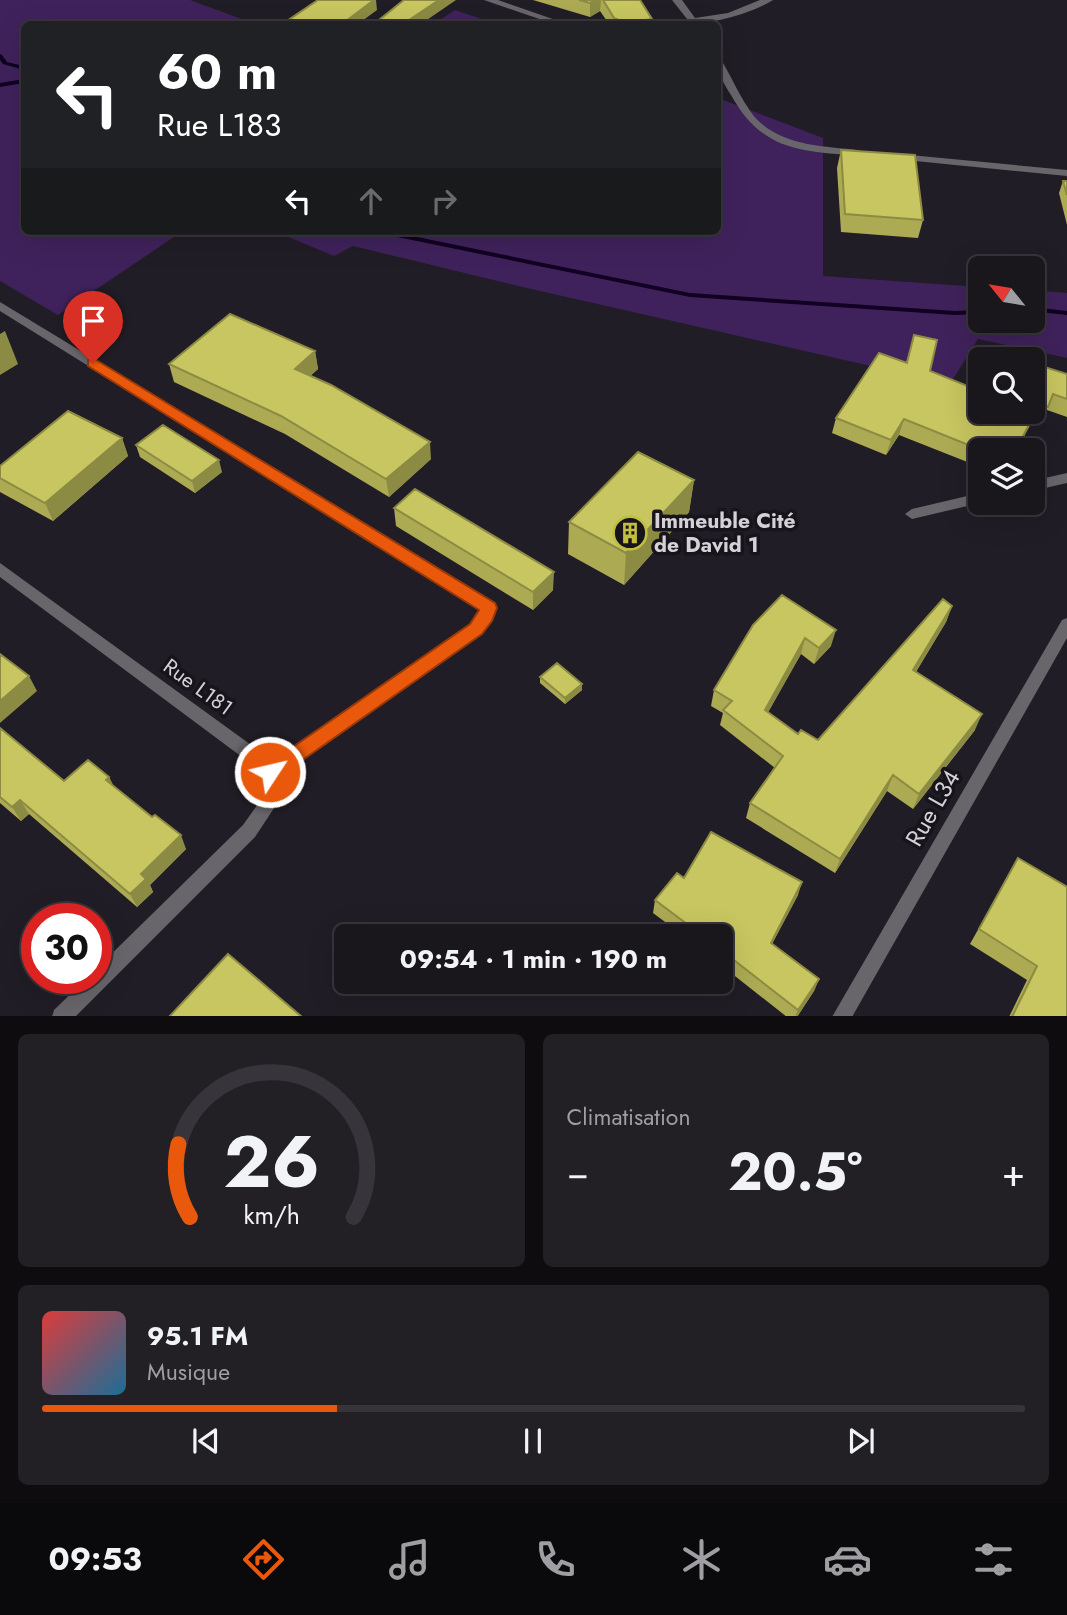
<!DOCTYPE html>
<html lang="fr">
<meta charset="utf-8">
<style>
body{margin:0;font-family:Jost,sans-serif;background:#221f25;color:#f1f3f6;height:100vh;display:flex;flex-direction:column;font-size:26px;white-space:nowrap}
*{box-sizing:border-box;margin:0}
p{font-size:23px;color:#9f9fa3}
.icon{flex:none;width:38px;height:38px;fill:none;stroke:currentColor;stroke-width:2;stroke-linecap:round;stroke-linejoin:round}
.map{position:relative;height:1016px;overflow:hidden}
.side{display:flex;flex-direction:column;gap:18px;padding:18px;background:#0e0c0f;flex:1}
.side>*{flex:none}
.hud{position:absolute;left:21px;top:21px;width:700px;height:214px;border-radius:10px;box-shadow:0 7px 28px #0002,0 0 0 2px #37353b;background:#202124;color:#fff;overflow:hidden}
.needle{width:46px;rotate:300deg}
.fabs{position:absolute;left:968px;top:256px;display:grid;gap:14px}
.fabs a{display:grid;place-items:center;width:77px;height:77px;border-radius:10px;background:#19161c;box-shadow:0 7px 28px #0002,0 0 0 2px #37353b;font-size:35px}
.speed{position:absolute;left:21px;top:903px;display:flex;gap:14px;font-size:35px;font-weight:700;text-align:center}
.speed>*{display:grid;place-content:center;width:91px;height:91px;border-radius:50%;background:#19161c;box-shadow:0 7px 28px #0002,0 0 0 2px #37353b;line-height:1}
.speed .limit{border:10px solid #d22;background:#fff;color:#111}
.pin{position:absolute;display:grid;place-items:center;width:60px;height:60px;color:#fff;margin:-72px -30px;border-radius:50% 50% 50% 0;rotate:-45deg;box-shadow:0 0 7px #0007}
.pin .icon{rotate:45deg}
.me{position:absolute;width:77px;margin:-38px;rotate:55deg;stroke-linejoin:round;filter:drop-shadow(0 0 5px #0008)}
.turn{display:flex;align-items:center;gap:24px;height:147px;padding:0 21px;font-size:32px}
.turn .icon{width:91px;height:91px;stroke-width:2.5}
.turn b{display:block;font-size:49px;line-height:60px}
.lanes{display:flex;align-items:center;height:66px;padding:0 21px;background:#0003;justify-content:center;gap:35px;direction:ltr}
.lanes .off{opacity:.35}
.big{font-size:52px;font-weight:700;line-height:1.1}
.side .tile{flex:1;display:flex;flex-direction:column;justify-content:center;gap:10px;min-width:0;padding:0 24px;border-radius:10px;background:#221f25}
.side .dial{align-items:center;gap:0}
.dial svg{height:182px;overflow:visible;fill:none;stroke:#37353b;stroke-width:7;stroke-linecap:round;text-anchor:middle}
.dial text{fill:#f1f3f6;stroke:none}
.song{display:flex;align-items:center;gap:21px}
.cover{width:84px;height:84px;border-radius:10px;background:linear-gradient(135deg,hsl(0 70% 55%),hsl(200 70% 35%))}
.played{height:7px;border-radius:4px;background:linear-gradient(90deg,#ea580c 30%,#37353b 30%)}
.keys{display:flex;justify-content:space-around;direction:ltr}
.heat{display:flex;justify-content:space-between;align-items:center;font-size:38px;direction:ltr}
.side .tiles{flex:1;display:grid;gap:18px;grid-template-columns:1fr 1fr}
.tile:last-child{grid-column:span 2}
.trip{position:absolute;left:334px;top:924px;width:399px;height:70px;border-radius:10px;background:#19161c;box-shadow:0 7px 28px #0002,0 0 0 2px #37353b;font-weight:700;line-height:70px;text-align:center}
.menu{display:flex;height:112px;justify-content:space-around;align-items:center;background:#0a090b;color:#9f9fa3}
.menu .icon{width:49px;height:49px}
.menu .selected{color:#ea580c}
.menu b{font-size:32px;color:#f1f3f6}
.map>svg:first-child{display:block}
.green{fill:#3f225b}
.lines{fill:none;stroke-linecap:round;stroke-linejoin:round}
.stream{fill:#110021;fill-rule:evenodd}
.minor{fill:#68666b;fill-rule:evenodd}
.wall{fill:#acaa53}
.shaded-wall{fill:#8c8b43}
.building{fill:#c8c660;stroke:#8c8b43;stroke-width:2}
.route{fill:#ea580c;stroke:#983908;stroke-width:2}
.labels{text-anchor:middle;stroke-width:7;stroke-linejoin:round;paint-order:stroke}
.poi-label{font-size:21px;font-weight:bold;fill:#d4d1d7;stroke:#17141c;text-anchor:start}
.street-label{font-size:21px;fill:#d4d1d7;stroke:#17141c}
.near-street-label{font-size:24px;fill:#d4d1d7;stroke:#17141c}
</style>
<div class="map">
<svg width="1067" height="1017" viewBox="0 0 1067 1017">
<rect width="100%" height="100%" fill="#211d26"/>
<path class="green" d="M0,0H190L255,24H24V231H183L58,315L0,281Z
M455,10L497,24H434Z
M718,98L823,138V276L980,287V320H1032L1033,290L1067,293V358L978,339L950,384L527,288L353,246L334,256L274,231H718Z"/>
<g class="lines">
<path class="stream" d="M0,54L2,55L7,62L24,66V70L3,64L0,60Z
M24,79V83L0,87V83Z
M374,231H388L690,293L955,311L980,310V314L955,315L690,297L378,233Z
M1032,307L1067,311V315L1032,311Z"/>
<path class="minor" d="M484,0H498L567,24H554Z
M672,0H682L695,18L728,13L760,0H773C753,13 711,24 691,24Z
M718,60L723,63C733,80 741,99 753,115C779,146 821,146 858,150L863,153L858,156C800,151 762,151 731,95C724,84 717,73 718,60Z
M899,154L1067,170V176L895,159V155Z
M0,302L483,595L496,608L491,620L481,633L279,776L280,799L255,837L75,1017H52L54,1010L87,978H96V969L243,825L263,797L262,776L246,760L0,577V563L258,750L271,763L471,625L481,610L0,311Z
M1067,473V483L1032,491V481Z
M980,493V502H983L980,503L912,519L905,514L912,509Z
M1067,618V638L852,1017H832L1062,620Z"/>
</g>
<path class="wall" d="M533,0H640L652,19V24H609L600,11L590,17Z
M841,150L923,220L918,238L841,232L837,168Z
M1063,181H1067V225L1059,193Z
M914,335L930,371L970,387L1067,374V417L1047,410L1041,422L1033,419L1017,450H980V467L899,435L886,455L832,433L836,418L906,363Z
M315,351L318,369L310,376L431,459L389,497L285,434L174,382L169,364Z
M122,438L128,456L53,521L0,492V466Z
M136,445L222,472L195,493L140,457Z
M694,480L689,512L624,585L568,554L569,522Z
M394,508L553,590L533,610L396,526Z
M952,606L946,622L916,672L975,730L913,809L887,791L835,873L746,818L750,803L775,768L720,725L723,713L711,706L714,690L753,625L831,646L814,664L801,654L768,712L798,734L818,740Z
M540,677L582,684V690L565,704L540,683Z
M0,728L64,781L109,777L114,787L186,849L150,885L153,892L137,907L29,814L21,821L0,803Z
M1018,858L1067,886V1017H1009L1027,980L970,944Z
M684,878L798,895L772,944L819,979L814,991L797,1017H787L721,965V936H684L653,913L655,900Z"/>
<path class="shaded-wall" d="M374,0H376L377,10L358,24H342Z
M439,0H456L421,24H403Z
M596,0H601L600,11L590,17V3Z
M652,19V24H625V23Z
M5,331L18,364L0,375V334Z
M315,351L318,369L298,387L295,369Z
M1040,404L1033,419L1017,450L1021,440Z
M904,419L899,435L886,455L891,440Z
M122,438L128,456L53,521L45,503Z
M430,442L431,459L389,497L386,479Z
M219,460L222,472L195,493L192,481Z
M694,480L689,512L624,585L626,553Z
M554,572L553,590L533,610V592Z
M952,606L946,622L907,686L913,670Z
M836,630L831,646L814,664L819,648Z
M805,638L801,654L761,725L765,710Z
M29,676L37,691L0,723V701Z
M582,684V690L565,704V698Z
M982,714L975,730L913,809L919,794Z
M893,775L887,791L835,873L840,859Z
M109,777L116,791L106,780Z
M20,800L29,814L21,821L12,807Z
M181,835L186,849L150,885L153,892L137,907L130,894L141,874Z
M802,882L798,895L766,955L771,943Z
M819,979L814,991L797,1017H795L798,1010Z"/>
<path class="building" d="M318,0H374L342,24H297L287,21Z
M404,0H439L403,24H382L379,20Z
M579,0H596L590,3Z
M603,0H640L652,19L625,23L614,18Z
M841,150L915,155L923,220L845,214Z
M1063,181H1067V195Z
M230,314L315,351L295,369L331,385L430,442L386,479L281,416L169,364Z
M914,335L937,340L930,371L970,387L980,369V411H1032V363L1067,374V399L1053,394L1048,407L1040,404L1021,440L1015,438L1008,450H981L904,419L891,440L836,418L879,353L907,363Z
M991,348L1021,359H985Z
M68,411L122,438L45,503L0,478V466Z
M163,425L219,460L192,481L136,445Z
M638,452L694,480L626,553L569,522Z
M415,489L554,572L533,592L394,508Z
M782,595L836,630L819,648L805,638L765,710L798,734L801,730L818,740L943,599L952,606L913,670L982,714L919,794L893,775L840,859L750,803L783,756L723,710L732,701L714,690L753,625Z
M0,654L29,676L0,701Z
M557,663L582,684L565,698L540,677Z
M0,728L64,781L88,760L109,777L106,780L152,817L155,815L181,835L141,874L146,879L130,894L20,800L12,807L0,797Z
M711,832L802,882L771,943L819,979L798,1010L721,950V936H703L655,900L677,873L684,878Z
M1018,858L1067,887V1017H1012L1037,966L979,929Z
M228,954L302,1017H169Z"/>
<path class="route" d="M93,358L495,603L497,608L492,621L482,634L277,778L270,781L264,778L261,772L264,767L470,624L479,610L88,366V360Z"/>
<defs>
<symbol id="building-ring" viewBox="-11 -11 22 22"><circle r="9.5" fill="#17141c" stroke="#c1be40" stroke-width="1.5"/><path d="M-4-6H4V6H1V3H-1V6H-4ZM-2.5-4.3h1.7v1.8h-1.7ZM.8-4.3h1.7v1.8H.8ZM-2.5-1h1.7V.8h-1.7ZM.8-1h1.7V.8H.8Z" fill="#c1be40"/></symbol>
</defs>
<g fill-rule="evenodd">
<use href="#building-ring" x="611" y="514" width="38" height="38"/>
</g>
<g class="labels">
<g class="poi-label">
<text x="654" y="528">Immeuble Cité<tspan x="654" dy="24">de David 1</tspan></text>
</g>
<g class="street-label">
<text transform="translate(198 687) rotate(36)" y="7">Rue L181</text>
</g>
<g class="near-street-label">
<text transform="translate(933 808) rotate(-60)" y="8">Rue L34</text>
</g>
</g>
</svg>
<div class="fabs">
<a><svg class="needle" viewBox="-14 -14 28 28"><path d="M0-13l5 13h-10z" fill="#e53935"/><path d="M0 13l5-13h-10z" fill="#9f9fa3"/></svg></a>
<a><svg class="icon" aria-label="search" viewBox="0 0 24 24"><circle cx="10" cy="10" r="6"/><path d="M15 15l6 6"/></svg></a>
<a><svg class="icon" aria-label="layers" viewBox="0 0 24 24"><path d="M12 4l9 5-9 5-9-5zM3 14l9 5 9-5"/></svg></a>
</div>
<div class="speed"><div class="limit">30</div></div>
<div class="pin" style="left:93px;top:363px;background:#d93025"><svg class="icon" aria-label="arrive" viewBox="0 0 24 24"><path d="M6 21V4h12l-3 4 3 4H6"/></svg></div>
<svg class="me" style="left:270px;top:772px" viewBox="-20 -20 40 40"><circle r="17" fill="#ea580c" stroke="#fff" stroke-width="3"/><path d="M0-11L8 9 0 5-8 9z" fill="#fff"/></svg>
<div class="trip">09:54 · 1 min · 190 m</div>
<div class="hud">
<div class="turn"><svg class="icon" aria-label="left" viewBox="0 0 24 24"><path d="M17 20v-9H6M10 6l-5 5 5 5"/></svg><div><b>60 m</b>Rue L183</div></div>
<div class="lanes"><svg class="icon" aria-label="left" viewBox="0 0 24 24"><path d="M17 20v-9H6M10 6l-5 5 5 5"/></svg><svg class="icon off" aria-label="ahead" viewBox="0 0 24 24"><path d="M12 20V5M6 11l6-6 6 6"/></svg><svg class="icon off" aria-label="right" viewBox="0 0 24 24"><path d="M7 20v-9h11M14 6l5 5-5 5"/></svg></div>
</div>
</div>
<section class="side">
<div class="tiles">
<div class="tile dial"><svg viewBox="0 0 100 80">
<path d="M14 69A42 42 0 1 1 86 69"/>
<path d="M14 69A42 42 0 0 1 9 37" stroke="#ea580c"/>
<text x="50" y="56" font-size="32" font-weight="700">26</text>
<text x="50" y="72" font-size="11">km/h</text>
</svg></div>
<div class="tile"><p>Climatisation</p>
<div class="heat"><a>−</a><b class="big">20.5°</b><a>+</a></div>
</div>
<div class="tile">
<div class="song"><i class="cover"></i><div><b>95.1 FM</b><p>Musique</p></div></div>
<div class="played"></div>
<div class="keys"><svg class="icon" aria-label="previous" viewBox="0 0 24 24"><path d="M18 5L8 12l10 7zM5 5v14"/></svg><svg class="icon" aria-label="pause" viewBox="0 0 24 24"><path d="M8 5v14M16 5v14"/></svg><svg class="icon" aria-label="next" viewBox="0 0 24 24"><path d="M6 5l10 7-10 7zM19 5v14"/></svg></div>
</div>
</div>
</section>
<nav class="menu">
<b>09:53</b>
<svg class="icon selected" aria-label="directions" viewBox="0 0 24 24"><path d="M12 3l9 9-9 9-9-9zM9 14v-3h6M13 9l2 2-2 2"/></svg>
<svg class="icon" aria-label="music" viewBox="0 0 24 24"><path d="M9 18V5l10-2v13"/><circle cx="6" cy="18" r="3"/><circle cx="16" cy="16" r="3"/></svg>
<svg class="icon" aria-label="phone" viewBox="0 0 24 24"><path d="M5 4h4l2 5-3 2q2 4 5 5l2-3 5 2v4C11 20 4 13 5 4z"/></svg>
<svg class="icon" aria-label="climate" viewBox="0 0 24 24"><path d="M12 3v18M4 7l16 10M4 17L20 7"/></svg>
<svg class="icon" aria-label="car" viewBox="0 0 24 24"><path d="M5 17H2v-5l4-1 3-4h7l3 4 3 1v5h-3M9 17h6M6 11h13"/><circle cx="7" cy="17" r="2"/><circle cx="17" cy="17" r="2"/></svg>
<svg class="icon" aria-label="filters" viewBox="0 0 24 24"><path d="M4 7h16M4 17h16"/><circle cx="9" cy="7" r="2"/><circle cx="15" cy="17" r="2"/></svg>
</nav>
